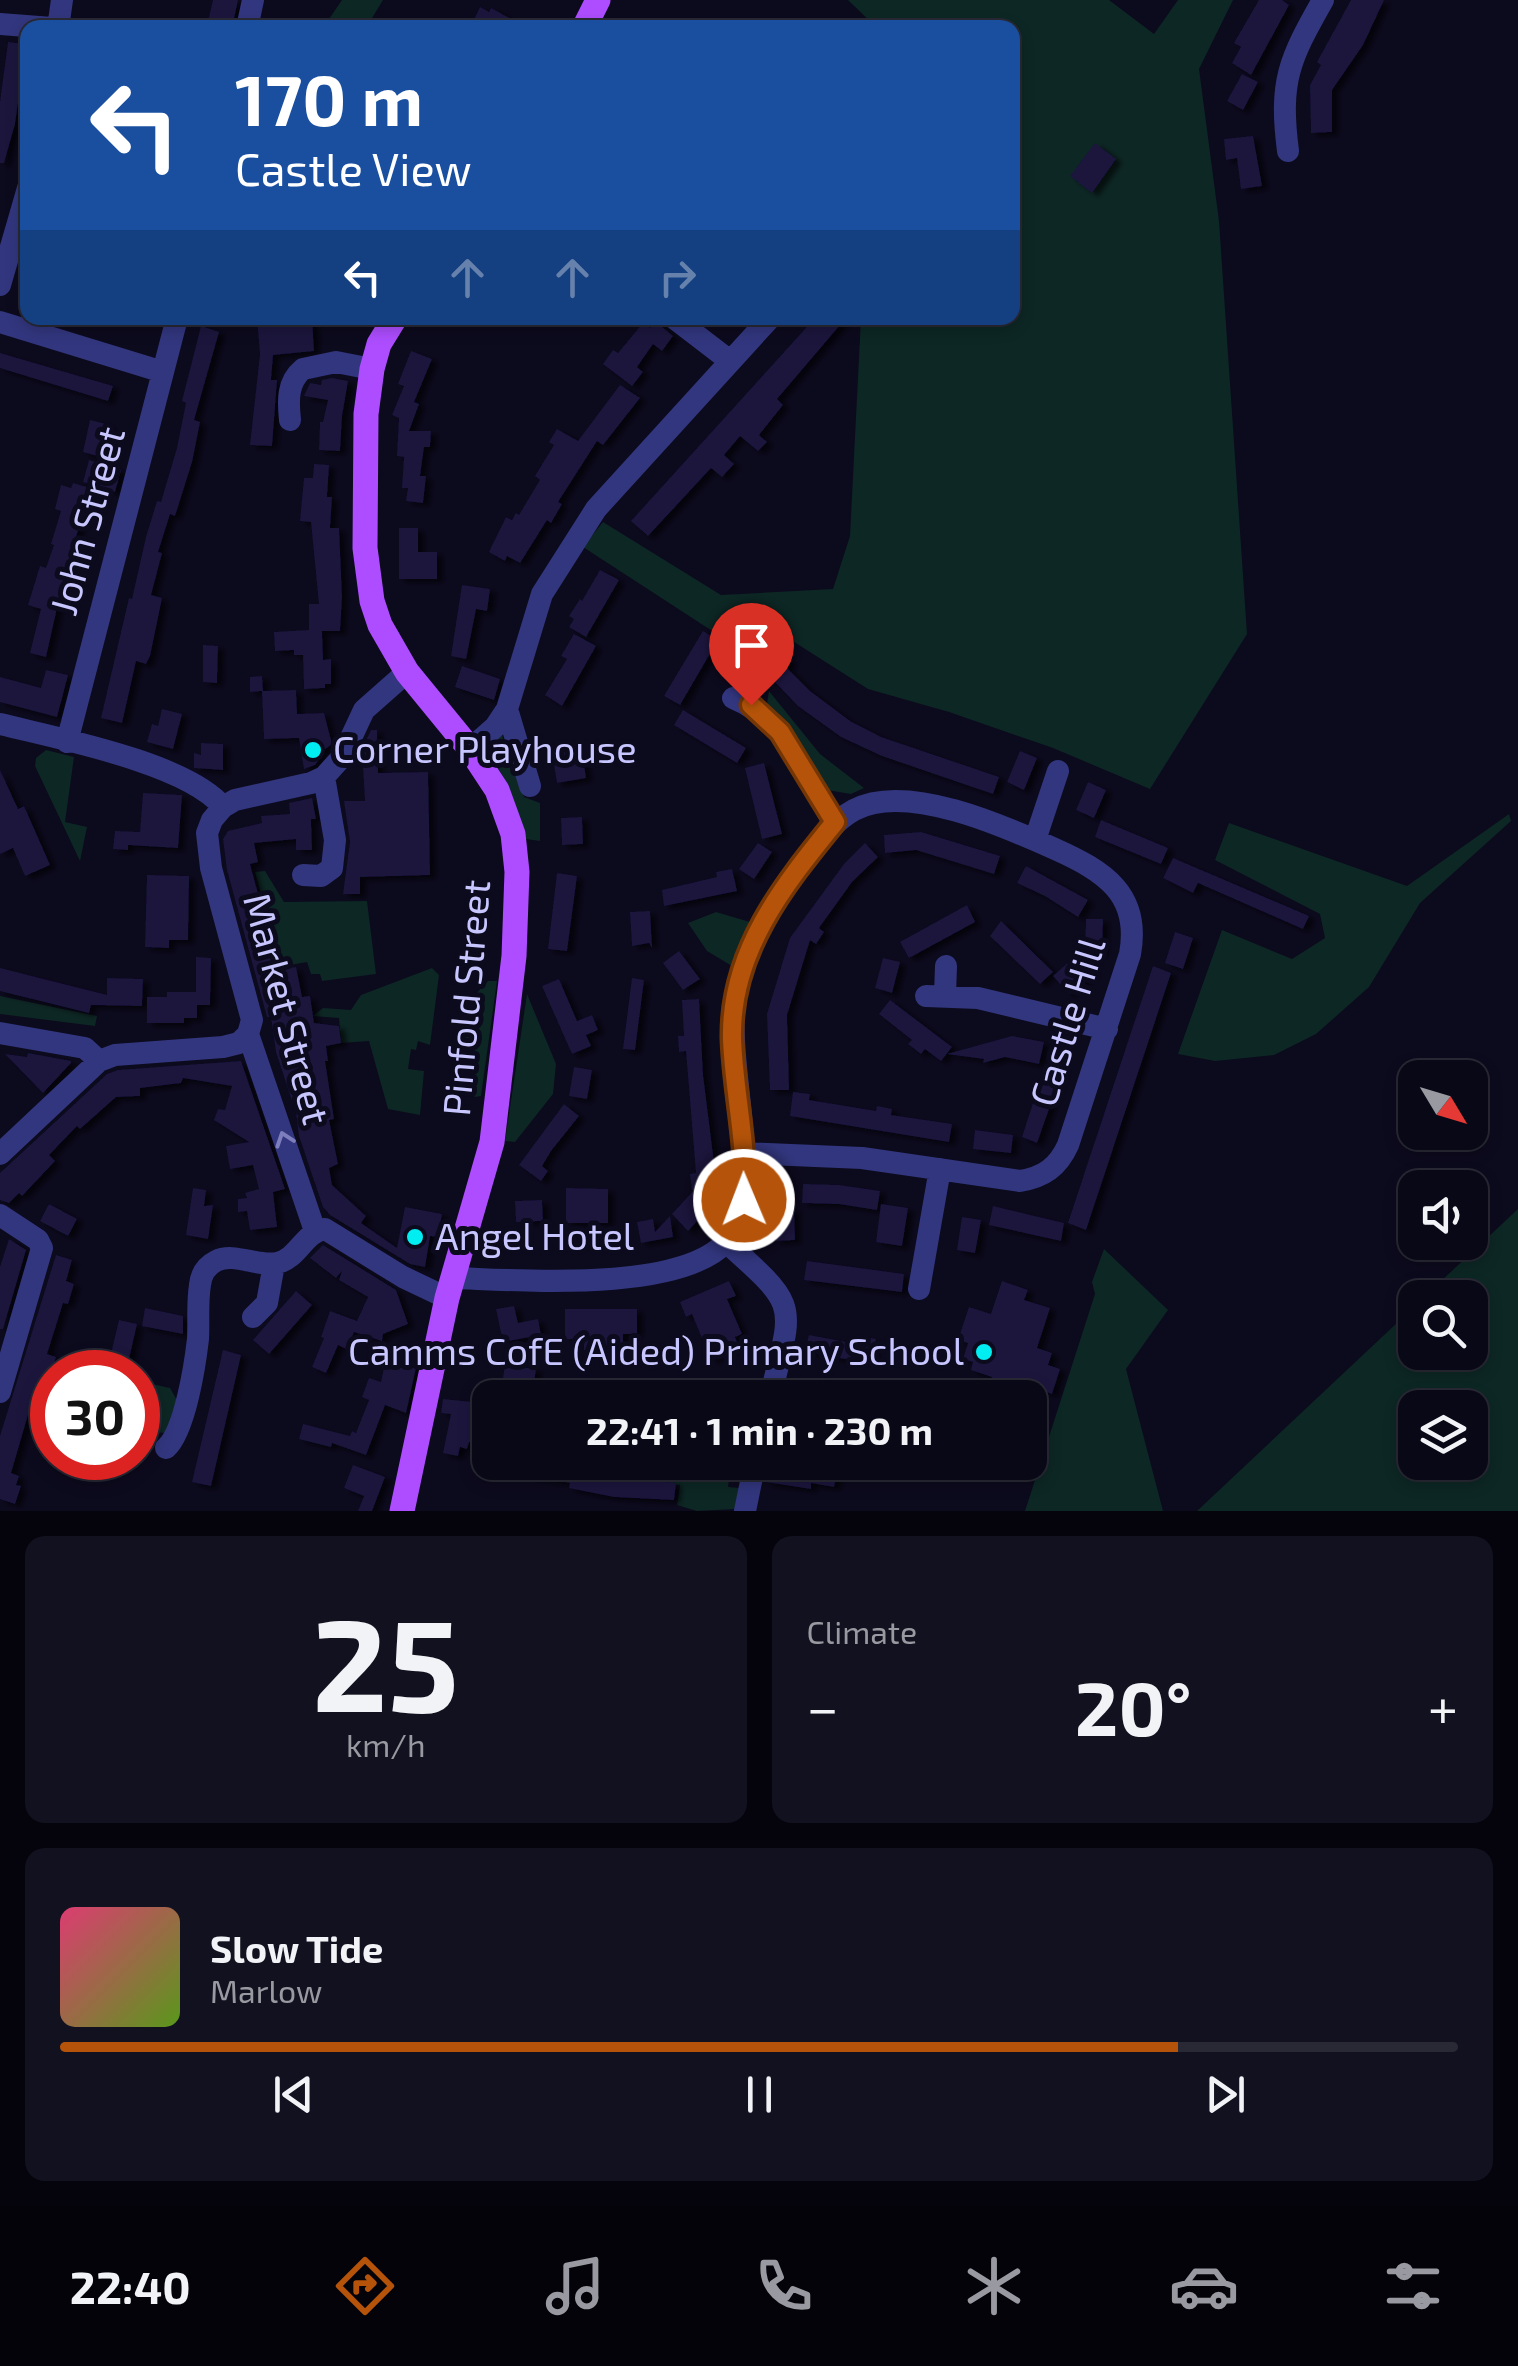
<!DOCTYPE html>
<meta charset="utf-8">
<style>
body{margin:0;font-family:"Exo 2",sans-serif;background:#12111f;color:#f1f3f6;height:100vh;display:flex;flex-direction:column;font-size:38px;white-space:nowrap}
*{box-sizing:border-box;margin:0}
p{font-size:32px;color:#999aa1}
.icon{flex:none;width:55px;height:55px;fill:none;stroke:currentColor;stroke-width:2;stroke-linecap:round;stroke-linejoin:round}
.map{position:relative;height:1511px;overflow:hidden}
.drawer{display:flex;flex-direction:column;gap:25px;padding:25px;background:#05040c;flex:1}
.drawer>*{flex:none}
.banner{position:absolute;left:20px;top:20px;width:1000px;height:305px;border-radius:20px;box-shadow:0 5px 15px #0003,0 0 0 2px #292935;background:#1a4fa0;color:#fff;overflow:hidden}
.needle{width:65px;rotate:128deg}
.tools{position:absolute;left:1398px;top:1060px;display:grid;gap:20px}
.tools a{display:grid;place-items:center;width:90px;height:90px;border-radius:20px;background:#090816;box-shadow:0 5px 15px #0003,0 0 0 2px #292935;font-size:50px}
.speed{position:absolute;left:30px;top:1350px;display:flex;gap:20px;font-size:50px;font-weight:700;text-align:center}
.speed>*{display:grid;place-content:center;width:130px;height:130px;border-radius:50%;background:#090816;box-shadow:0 5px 15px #0003,0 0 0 2px #292935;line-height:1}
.speed .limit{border:15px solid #d22;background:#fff;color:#111}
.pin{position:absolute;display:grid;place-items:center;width:85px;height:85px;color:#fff;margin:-102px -42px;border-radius:50% 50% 50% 0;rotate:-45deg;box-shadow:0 0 10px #0007}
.pin .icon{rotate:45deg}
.me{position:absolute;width:110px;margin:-55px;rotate:359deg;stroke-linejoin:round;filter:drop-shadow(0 0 8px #0008)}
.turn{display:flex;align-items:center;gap:35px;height:210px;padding:0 50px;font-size:45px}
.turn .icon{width:130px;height:130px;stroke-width:2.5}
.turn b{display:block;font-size:70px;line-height:85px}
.lanes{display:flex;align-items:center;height:95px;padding:0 50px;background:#0003;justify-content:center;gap:50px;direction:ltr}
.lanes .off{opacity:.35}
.big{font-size:75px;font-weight:700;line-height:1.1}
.drawer .widget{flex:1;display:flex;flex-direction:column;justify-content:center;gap:15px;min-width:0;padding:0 35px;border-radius:20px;background:#12111f}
.drawer .dial{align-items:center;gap:0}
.dial b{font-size:130px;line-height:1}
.song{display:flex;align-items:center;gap:30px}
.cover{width:120px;height:120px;border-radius:15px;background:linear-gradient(135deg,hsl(340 70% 55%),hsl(90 70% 35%))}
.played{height:10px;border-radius:5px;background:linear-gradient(90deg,#b45309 80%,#292935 80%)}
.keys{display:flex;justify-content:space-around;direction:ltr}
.heat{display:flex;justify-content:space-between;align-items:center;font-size:55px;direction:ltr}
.drawer .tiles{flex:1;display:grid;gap:25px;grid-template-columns:1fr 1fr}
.widget:last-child{grid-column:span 2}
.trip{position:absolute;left:472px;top:1380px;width:575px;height:100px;border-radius:20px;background:#090816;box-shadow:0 5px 15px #0003,0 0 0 2px #292935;font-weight:700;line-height:100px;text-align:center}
.menu{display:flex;height:160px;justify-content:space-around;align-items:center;background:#040309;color:#999aa1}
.menu .icon{width:70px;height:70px}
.menu .active{color:#b45309}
.menu b{font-size:45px;color:#f1f3f6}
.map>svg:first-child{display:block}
.green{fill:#0d2724;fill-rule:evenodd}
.building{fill:#1a153e;filter:url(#shadow)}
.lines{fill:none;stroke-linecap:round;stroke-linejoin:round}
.minor{stroke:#32367e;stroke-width:22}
.major{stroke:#ad4dff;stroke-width:25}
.oneway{stroke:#7d7ebe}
.route-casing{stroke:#753606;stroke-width:25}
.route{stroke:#b45309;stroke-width:18}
.poi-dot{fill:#00edf1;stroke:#0c0a1d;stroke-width:4}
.labels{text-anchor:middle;stroke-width:10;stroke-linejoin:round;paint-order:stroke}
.street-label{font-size:38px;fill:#c8c6ff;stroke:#0c0a1d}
.poi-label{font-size:38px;fill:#c8c6ff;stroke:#0c0a1d;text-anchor:start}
</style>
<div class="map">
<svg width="1518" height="1511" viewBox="0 0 1518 1511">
<defs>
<filter id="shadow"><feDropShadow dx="6" dy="3.5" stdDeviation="2.5" flood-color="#0009"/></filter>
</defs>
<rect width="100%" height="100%" fill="#0c0a1d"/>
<path class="green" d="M342,0H383L366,28L342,27L329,19Z
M848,0H1109L1154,34L1178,0H1233L1199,69L1219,221L1247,634L1150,789L1053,748L949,712L868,689L769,626L743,651L583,547L603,522L721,595L833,589L850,536L861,318H1012V28L876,27Z
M769,691L820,754L864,788L851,794L821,789L790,729L767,704Z
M502,735L524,797L540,803V841L526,839L509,787L494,761V740Z
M46,750L74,757L65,822L87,827L80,861L35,766L36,758Z
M1509,814L1511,821L1420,903L1369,987L1316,1034L1274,1055L1215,1061L1178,1054L1222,930L1292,959L1325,938L1320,914L1215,860L1229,823L1407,886Z
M265,871L284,902L367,901L376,974L322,981L320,974H311L307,962L290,965L289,959L280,962L255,872Z
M716,912L750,922L732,966L707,951L688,923Z
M432,968L439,975L430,1045L418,1041L416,1050L411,1049L408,1069L424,1071L420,1115L388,1109L369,1041L341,1043L339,1018L313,1016L323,1008L351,1010L361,995Z
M488,981H497L481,1096L475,1097L462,1084L460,1074L471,999Z
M527,994L556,1064L553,1094L515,1142L505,1141Z
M0,996L97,1016L95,1026L0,1014Z
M1518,1209V1511H1197L1415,1306V1352H1470V1298L1424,1297ZM1415,1408H1470V1462H1415Z
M1104,1249L1168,1310L1126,1369L1163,1511H1025L1095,1294L1092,1282Z
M152,1384L170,1388L178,1402L166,1433L142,1431Z
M630,1463H731L728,1487L740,1488L735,1509L697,1511L677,1505L680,1485L627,1478Z"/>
<path class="building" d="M213,0H238L232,28H213L214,23L208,22Z
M1259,0H1282L1289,5L1251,75L1232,63L1241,47L1234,43Z
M1351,0H1384L1363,45L1332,90V132L1311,133L1310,85L1321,65L1317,62Z
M480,7L489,12L491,8L528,28H470Z
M8,42L26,44L15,124L4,163H0V102Z
M1242,74L1258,82L1243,110L1227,101Z
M1253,136L1262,186L1241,189L1237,158L1226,160L1224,139Z
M1095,143L1116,159L1092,193L1070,176Z
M257,318H312L314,351L273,355L271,380H277L272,446L250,445L260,354Z
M815,318H846L777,399L783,405L759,435L767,442L758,451L740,436L724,455L734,464L722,477L711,468L648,536L631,521Z
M655,321L673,336L662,351L653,344L637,367L643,372L632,386L603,364L613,350L618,353L643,323L650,328Z
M201,326L219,332L194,420L200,422L192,462L175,516L170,514L158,552L162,553L151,595L162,598L150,656L146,664L136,661L122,723L101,718L129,598L132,599L146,537L157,501L161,502L177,448L186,403L182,401Z
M411,351L432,359L414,402L419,404L409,431H431L430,447H424L420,476H426L423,503L406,501L408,488H402L404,457L397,456L399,418L392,415L404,386L398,384Z
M0,353L113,386L108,401L0,368Z
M332,378L348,381L342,416L340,451L319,450L320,422H323L328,400L304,396L310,383L321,385L322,380Z
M620,385L640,398L603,445L597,441L558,502L562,504L551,523L547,520L520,563L507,556L505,561L489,552L506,517L512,520L516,513L519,515L540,480L535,476L554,445L549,442L557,429L578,441Z
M90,420L110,425L101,457L83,452Z
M89,460L121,470L115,492L83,482Z
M314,464L329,465L327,497H332L330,528H339L342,597L340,631H322L323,660L331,659V684H325V688L304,689L303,655H294V650L275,651L274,632L309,630V604H319L311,522L300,521L304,478H313Z
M73,483L90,488L61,590L46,657L30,653L41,609L28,605L40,566L46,568L54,545L51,544L61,511L55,509L61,485L71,488Z
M399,528H418V552H437V579H399Z
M600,570L619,580L586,637L569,627L574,619L569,616L580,599L582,601Z
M462,585L490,589L487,611L476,609L466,659L451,656Z
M703,631L718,640L680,705L664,696Z
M574,634L596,646L562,706L545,695L567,659L561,656Z
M763,640L779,656L783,653L791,662L786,667L810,691L850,721L881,737L999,777L993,794L882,756L841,737L798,706L748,654Z
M203,645L218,646L217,683L203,682Z
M462,666L500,679L494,700L455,687Z
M46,670L68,675L57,717L0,702V677L41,688Z
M262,676L263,691L296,690L297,714L324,713L332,744L320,753L321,757L315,765L304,769L299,738L264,739L262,691L250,692V677Z
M162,709L182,714L173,749L147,742L152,724L158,726Z
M683,710L746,748L737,763L674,725Z
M371,730H377L378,773L428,772L430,875L360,877V894H343L350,842L344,801H365L362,749Z
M201,743L223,744V770L194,768V753L201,755Z
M581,743L586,778L557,783L551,747Z
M1020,751L1037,758L1024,790L1007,782Z
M764,763L782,834L762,839L745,768Z
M0,770L18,809L24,806L50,865L25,876L13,848L0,854Z
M1088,782L1106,790L1094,818L1076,810Z
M143,793L182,795L178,848L128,845V850L113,849L115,831L140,832Z
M312,798L316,819H311L312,850H296V839L254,843L258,862L250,864L268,931L260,933L266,958L271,957L275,970L296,967L302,997L310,996L314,1023L339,1026L341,1043L326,1046L328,1061H325L334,1119L329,1120L338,1164L329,1168L332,1185L366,1216L361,1223L397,1248L405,1207L442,1214L438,1237L430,1236L425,1267L410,1264L330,1215L323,1207L299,1136L296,1113L276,1052L271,1017H267L227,870L223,839L228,831L262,823L261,816L290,814L289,803Z
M582,817L583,844L562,845L561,818Z
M1101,820L1168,848L1161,864L1095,837Z
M921,832L1000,856L994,874L916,850L885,853L884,835Z
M758,843L772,852L754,879L739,869Z
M865,843L878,857L852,882L819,928L824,932L816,944L810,940L787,1015L789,1090H770L767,1014L790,938L844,864Z
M1173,858L1309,916L1303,929L1198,883L1193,893L1163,878Z
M1026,866L1088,900L1078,917L1045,896L1017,883Z
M732,869L737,891L664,906L662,890L717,877L716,872Z
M557,873L577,876L567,951L548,949Z
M147,875L189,876L188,940H169V948L145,947Z
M967,905L975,922L909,958L900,942Z
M650,911L652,948L649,943L632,946L630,912Z
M1086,919H1103L1102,954L1085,953Z
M1001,921L1053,972L1040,984L990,936Z
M1175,932L1193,938L1183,969L1165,963Z
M679,951L700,979L683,990L663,963Z
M1078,954L1094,971L1069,994L1053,976Z
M196,957L211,958L210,1005H197V1018H184V1023H147V997H167V992H196Z
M883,958L900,962L892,993L875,988Z
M1153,966L1171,973L1086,1230L1068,1223Z
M0,968L107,995V978L143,979L142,1006L91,1005L89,1013L0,991Z
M632,978L644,980L635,1050L623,1049Z
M559,979L577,1021L592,1015L598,1030L586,1035L591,1046L572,1054L542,986Z
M699,999L703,1075L717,1187L692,1190L690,1174L696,1173L686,1051L679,1052L678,1036H684L682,1000Z
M890,1000L952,1047L941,1061L925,1049L921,1054L908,1044L912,1040L879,1014Z
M1012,1036L1044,1042L1039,1064L1005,1057L983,1063L984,1059L947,1054Z
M28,1053L71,1061V1063L43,1093L5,1054L27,1057Z
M241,1061L285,1189L273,1192L277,1227L250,1230L247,1211L238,1212V1199L247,1198L245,1193L259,1189L253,1165L230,1169L226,1146L249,1142L214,1120L218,1109L225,1110L232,1086L183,1078L181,1083L140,1088V1096L116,1097L80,1129L77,1126L49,1155L55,1161L22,1196L19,1193L9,1203L0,1200V1173L107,1074L118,1070Z
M1045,1066L1062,1072L1037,1143L1022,1137Z
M574,1067L592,1070L587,1099L569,1096Z
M793,1092L810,1094L809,1100L876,1111L877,1106L892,1109L891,1115L952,1124L949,1142L790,1116Z
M564,1104L579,1116L551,1151L542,1166L548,1171L541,1181L519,1165Z
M975,1130L1013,1135L1011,1153L973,1149Z
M803,1184L839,1185L880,1191L877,1210L839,1204L802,1203Z
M193,1188L206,1190L204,1206L213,1205L208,1239L186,1235Z
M566,1188L608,1189V1223H566Z
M694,1190L711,1206L688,1231L672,1214Z
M542,1200L543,1221L516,1222L515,1201Z
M49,1204L77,1219L68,1236L40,1221Z
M881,1204L908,1208L902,1246L876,1242Z
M993,1206L1064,1223L1061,1241L989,1225Z
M776,1209H794L795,1240L776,1241Z
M670,1216L673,1237L641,1243L637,1222L653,1219L655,1232Z
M962,1217L981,1220L975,1253L957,1250Z
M9,1239L26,1250L3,1329H0V1267Z
M323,1245L396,1290L408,1324L383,1334L382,1341L354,1332L346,1349L338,1345L326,1373L312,1367L324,1338L321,1337L330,1311L357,1321L368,1297L339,1280L342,1271L336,1278L310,1258Z
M56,1255L72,1260L66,1281L74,1284L68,1304L63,1303L47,1354L56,1357L44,1395L39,1394L34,1410L30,1408L11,1473L19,1476L16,1485L21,1486L15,1504L0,1499V1436Z
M807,1261L904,1274L902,1292L804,1280Z
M729,1281L736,1296L727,1299L742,1334L735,1337L740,1348L711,1360L692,1314L686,1317L680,1302Z
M1002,1281L1028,1290L1024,1300L1050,1308L1037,1348L1052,1353L1048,1365L1060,1369L1052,1394L1020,1383L1015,1398H985L992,1377L971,1370L973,1362L963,1359L968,1343L958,1340L969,1307L991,1314Z
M296,1291L312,1305L269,1354L253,1340Z
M514,1306L518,1323L538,1319L541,1335L503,1342L496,1309Z
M145,1308L183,1316V1334L142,1326Z
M565,1309H637V1334H623V1350H584V1339H565Z
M119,1320L137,1324L126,1372H110L112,1362H109Z
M853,1334L876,1339L873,1356L853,1352L851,1360L805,1352L809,1335L851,1343Z
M223,1350L241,1355L211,1486L192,1482Z
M386,1358L417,1363L406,1413L385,1405L366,1455L332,1443L331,1447L299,1439L303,1424L350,1436L352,1431L356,1433L369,1400L362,1397L369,1378L381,1382Z
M505,1365L536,1369L532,1397L500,1398Z
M443,1399L482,1403L479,1444L469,1442L467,1449L460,1447L458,1456L443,1453L451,1414L441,1413Z
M526,1462H621L618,1477L676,1483L674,1500L614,1497L569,1488L570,1483L523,1474Z
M770,1464L812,1471L813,1464L838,1468L834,1487L811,1483V1489L766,1482Z
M353,1465L385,1477L372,1511H358L364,1496L344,1488Z"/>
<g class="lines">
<path class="minor" d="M0,24L52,28
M58,28L62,0
M247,28L253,0
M1288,151C1279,81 1289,60 1323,0
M0,285L28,188
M674,318L730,361
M0,322L163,372
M290,420C288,401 287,382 303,369L336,362L372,369
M733,698C788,720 802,778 835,822
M507,709L530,786
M0,724C56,738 187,763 223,807
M67,742L177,318
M470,749L495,727L507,709L542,594L596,509L770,318
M1035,840L1058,771
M303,875L321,876L332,868L335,840L324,777
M945,995L946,966
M926,996L978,998L1107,1029
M0,1033L85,1048L99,1061
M0,1154L99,1061L115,1055L223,1047L239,1043L248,1034
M0,1215L38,1240L42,1248L0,1392
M315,1231L248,1034L252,1020L211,868L207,833L212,820L223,807L235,800L311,783L324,777L342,757L364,710L407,672
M726,1242C801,1309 793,1302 770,1398
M454,1278C519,1280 679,1293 726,1242C767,1198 726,1067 735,1005C742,949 771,901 806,858C820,840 834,821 854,810C906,782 1004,826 1055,849C1104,871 1141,894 1130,954L1068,1145C1058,1167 1044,1177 1020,1181L862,1158L744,1153
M919,1289L940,1169
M253,1317L267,1303L274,1264
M166,1448C185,1431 195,1365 198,1339C199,1321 197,1303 200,1285C201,1275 206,1266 216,1261C234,1252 257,1267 277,1263C298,1259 304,1232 325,1229L403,1277L447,1298
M745,1511L755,1462"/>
<path class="major" d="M584,28L598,0
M395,318L379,344L372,369L366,414L365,548L372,601L380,625L407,672L470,749L497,790L513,834L517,872L514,956L492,1142L447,1298L402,1511"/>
</g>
<defs><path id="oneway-chevron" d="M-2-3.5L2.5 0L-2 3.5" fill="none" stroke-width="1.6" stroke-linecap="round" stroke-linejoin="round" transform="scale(2.5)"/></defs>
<use class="oneway" href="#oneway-chevron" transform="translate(284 1139) rotate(-109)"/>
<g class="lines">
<defs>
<path id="route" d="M744,1200C748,1147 734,1093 732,1039C730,952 783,886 835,822L780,732L751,705"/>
</defs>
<use href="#route" class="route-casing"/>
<use href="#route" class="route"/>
</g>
<g class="poi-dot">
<circle cx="313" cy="750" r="10"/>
<circle cx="415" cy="1237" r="10"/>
<circle cx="984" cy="1352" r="10"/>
</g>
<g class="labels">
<g class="street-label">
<text transform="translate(88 521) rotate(-75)" y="13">John Street</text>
<text transform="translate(467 998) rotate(-85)" y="13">Pinfold Street</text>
<text transform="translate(286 1009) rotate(75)" y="13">Market Street</text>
<text transform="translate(1068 1022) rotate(-73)" y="13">Castle Hill</text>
</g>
<g class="poi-label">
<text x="333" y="763">Corner Playhouse</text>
<text x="435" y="1250">Angel Hotel</text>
<text x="964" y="1365" text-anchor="end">Camms CofE (Aided) Primary School</text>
</g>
</g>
</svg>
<div class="tools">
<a><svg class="needle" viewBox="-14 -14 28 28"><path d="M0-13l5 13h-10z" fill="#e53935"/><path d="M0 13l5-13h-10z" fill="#999aa1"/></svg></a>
<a><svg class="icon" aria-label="sound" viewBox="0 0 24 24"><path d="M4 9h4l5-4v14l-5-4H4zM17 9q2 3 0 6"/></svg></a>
<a><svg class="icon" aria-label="search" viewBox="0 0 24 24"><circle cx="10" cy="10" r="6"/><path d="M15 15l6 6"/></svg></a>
<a><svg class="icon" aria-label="layers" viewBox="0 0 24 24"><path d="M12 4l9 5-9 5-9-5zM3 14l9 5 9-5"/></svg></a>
</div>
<div class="speed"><div class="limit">30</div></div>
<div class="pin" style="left:751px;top:705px;background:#d93025"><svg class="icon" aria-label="arrive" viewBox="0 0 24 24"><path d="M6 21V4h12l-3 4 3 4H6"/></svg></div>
<svg class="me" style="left:744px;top:1200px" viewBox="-20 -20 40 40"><circle r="17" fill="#b45309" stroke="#fff" stroke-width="3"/><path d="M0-11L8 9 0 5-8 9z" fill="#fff"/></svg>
<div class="trip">22:41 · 1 min · 230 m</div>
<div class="banner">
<div class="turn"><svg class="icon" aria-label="left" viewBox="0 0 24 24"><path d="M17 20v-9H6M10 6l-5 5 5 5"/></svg><div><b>170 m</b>Castle View</div></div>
<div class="lanes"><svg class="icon" aria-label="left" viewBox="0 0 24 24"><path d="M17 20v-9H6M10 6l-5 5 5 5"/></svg><svg class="icon off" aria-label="ahead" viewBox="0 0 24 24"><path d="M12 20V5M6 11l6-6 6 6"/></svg><svg class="icon off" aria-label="ahead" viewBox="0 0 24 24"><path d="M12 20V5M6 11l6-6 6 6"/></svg><svg class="icon off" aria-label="right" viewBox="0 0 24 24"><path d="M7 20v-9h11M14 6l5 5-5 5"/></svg></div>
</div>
</div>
<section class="drawer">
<div class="tiles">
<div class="widget dial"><b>25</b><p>km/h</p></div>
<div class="widget"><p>Climate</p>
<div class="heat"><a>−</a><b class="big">20°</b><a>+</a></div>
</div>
<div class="widget">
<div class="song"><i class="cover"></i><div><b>Slow Tide</b><p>Marlow</p></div></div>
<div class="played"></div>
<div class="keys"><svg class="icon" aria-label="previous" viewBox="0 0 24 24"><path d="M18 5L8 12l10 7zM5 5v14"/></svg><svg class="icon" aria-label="pause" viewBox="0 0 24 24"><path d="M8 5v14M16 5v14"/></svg><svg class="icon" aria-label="next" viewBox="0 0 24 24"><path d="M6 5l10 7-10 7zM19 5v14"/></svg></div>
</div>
</div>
</section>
<nav class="menu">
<b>22:40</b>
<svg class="icon active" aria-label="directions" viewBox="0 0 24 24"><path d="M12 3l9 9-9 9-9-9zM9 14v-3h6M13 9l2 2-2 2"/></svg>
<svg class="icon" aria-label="music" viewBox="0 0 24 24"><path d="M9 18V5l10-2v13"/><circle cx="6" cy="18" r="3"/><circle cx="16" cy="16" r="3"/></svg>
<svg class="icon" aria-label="phone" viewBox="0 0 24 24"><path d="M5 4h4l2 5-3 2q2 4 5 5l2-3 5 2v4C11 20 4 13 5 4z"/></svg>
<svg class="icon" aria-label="climate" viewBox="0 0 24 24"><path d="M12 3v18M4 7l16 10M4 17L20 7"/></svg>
<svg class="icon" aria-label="car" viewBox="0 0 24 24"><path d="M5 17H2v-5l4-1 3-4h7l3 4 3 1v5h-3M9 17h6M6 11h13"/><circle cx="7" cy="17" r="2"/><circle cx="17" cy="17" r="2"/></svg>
<svg class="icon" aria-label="filters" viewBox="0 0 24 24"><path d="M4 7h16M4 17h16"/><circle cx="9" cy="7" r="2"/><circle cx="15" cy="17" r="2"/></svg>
</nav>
